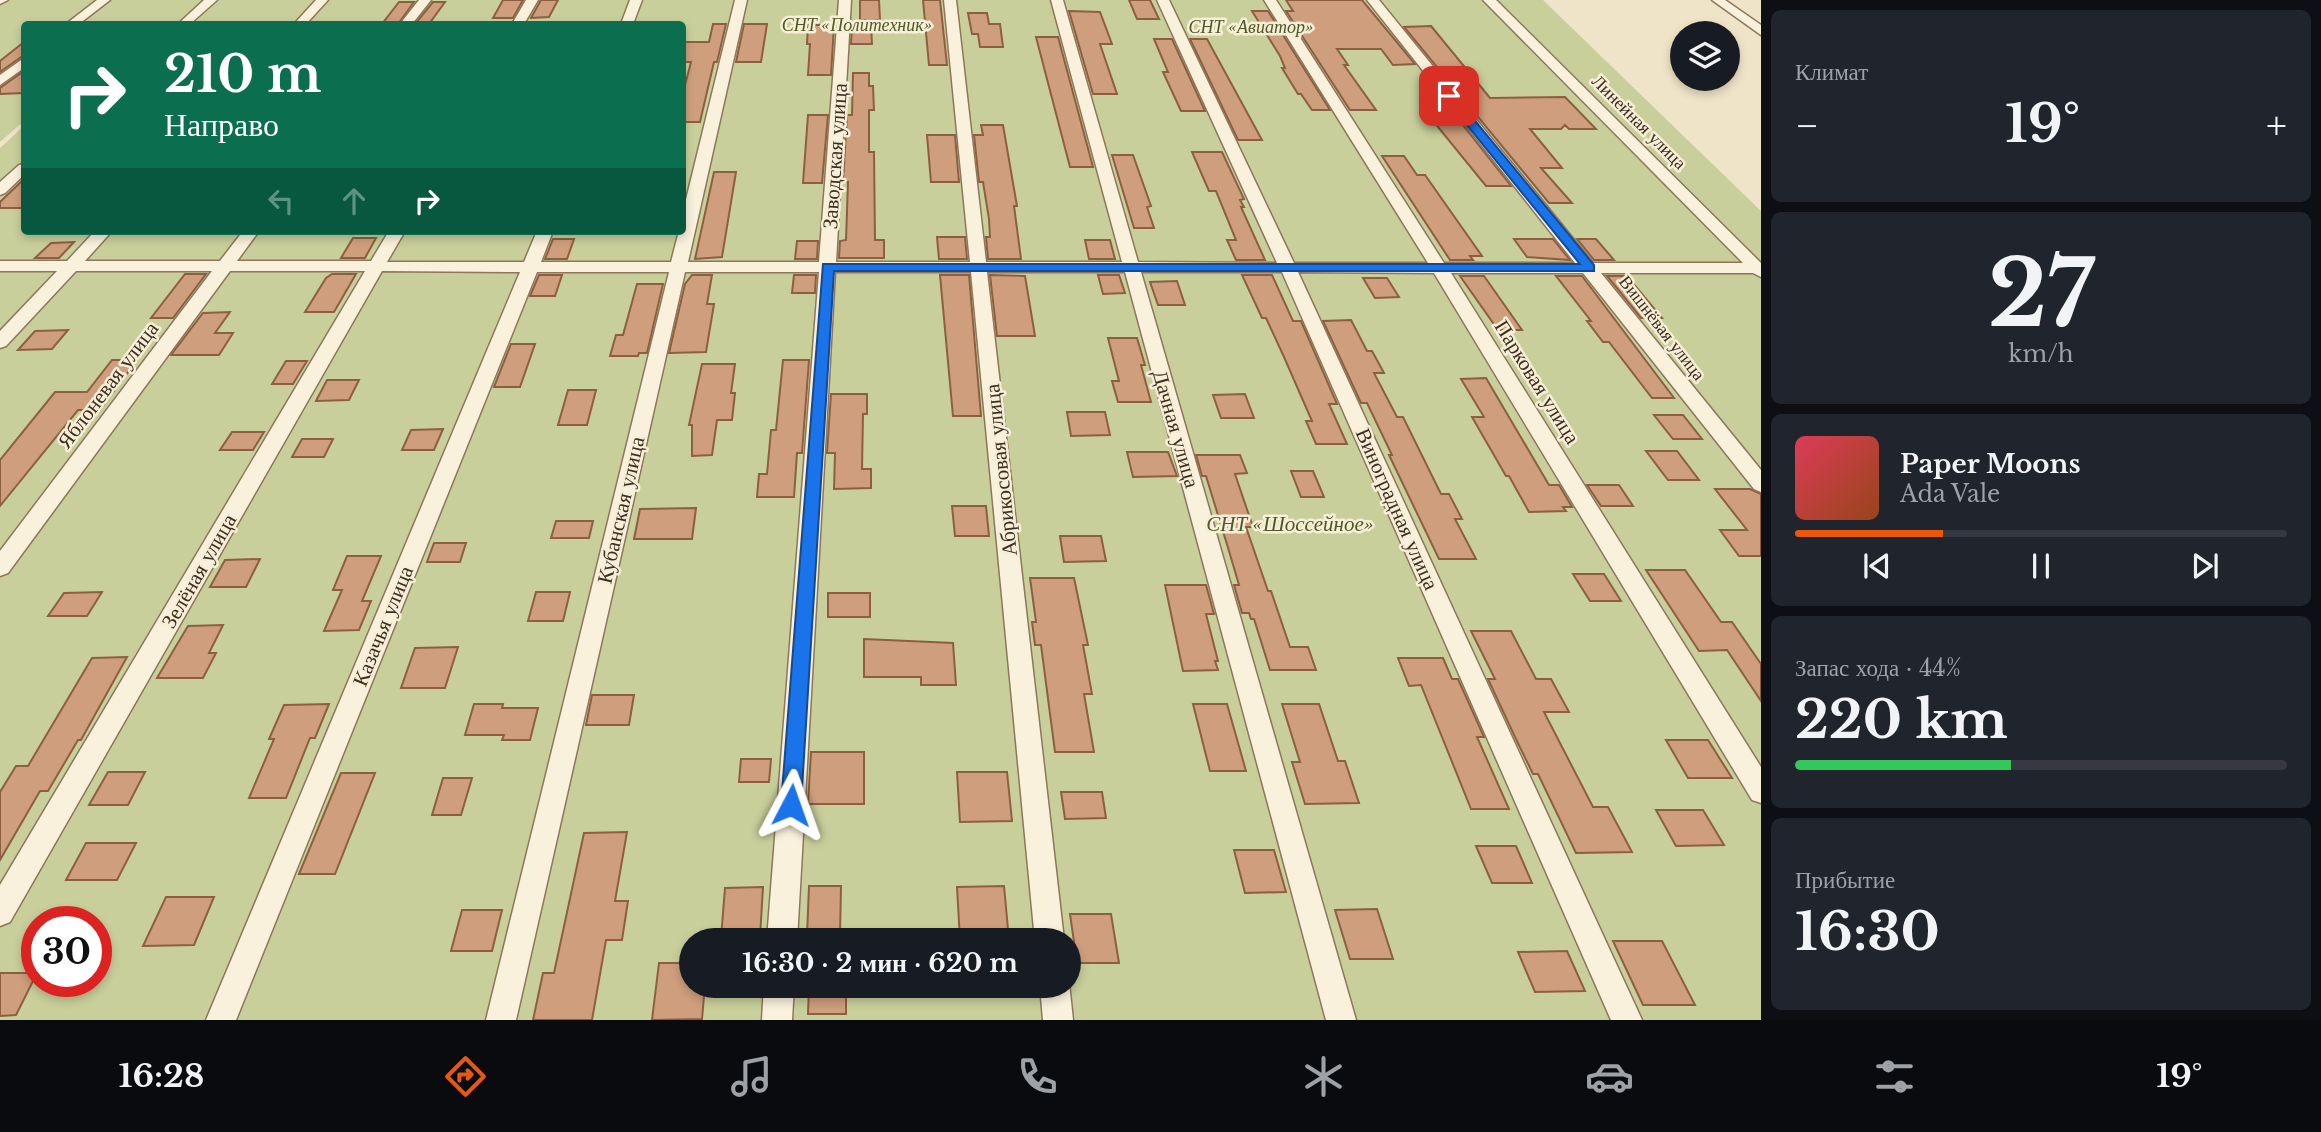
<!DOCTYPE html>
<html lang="ru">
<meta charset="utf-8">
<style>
body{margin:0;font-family:"Libre Baskerville",serif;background:#20242c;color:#f1f3f6;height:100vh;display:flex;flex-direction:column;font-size:26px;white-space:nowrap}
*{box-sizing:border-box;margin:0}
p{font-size:23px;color:#9ea1a6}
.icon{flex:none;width:38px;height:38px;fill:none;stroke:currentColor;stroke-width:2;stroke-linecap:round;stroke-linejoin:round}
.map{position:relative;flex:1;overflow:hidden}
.side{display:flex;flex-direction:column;gap:10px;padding:10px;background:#0d0f14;width:560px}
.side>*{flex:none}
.guide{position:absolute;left:21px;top:21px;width:665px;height:214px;border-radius:7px;box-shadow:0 4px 10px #0003;background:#0b6e4f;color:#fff;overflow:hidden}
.controls{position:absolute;left:1670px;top:21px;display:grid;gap:14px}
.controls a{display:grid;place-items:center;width:70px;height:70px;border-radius:50%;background:#171b24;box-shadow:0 4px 10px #0003;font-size:35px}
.speed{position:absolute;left:21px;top:906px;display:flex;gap:14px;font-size:35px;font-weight:700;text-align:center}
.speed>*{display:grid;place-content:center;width:91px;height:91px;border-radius:50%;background:#171b24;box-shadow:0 4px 10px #0003;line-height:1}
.speed .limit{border:10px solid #d22;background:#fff;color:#111}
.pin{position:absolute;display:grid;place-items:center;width:60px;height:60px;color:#fff;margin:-30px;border-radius:14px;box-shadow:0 4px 10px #0006}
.me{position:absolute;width:77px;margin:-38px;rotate:4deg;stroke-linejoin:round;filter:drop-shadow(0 0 5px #0008)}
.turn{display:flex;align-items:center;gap:24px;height:147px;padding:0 28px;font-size:32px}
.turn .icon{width:91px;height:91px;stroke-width:2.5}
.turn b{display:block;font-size:49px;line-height:60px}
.lanes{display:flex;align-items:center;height:66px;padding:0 28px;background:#0003;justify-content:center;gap:35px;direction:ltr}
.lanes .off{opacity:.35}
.big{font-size:52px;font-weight:700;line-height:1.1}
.side .tile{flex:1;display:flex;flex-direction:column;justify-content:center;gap:10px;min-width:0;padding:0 24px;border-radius:10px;background:#20242c}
.side .dial{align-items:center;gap:0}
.dial b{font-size:91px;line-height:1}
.song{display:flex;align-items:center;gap:21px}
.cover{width:84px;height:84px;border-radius:10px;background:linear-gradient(135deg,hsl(350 70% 55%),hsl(20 70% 35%))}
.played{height:7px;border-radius:4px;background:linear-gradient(90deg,#ea580c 30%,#363941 30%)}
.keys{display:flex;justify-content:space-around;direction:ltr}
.heat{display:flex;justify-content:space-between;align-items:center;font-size:38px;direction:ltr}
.charge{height:10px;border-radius:5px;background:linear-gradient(90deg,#34c759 44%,#363941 0)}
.trip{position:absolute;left:679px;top:928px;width:402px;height:70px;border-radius:35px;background:#171b24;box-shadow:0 4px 10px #0003;font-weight:700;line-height:70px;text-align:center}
.menu{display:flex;height:112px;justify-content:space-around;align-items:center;background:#090b0e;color:#9ea1a6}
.menu .icon{width:49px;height:49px}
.menu .selected{color:#ea580c}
.menu b{font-size:32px;color:#f1f3f6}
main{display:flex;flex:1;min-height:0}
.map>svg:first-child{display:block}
.green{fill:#c9cf9b;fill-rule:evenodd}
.building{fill:#cf9f7d;stroke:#8d5f41;stroke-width:2}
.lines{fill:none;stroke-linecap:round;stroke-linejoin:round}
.street-casing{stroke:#8d765c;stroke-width:3}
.street{fill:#faf1dc;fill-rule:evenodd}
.route{fill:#1a73e8;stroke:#114b97;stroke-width:2}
.labels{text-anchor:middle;stroke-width:5;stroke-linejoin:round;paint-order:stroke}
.far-park-label{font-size:18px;font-style:italic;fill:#4d5a26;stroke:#f7eed8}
.far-street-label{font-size:18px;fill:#3d2e20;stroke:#f7eed8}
.street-label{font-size:21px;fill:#3d2e20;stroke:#f7eed8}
.park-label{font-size:21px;font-style:italic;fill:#4d5a26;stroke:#f7eed8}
</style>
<main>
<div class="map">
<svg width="1761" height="1020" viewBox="0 0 1761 1020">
<rect width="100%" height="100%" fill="#f0e4c8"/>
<path class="green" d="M0,0H1543L1761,211V1020H0V148L24,126V231H682V24H24V121L0,142ZM37,922H96V982H37ZM691,940H1069V985H691Z"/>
<path class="building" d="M503,0H523L513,18H493Z
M541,0H558L549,17L531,18Z
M860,0H879L880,20H860Z
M923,0H940L947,65H929Z
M1129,0H1150L1159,19H1137Z
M1286,0H1362L1415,64L1393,65L1381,49H1337L1348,65H1344L1376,110H1350L1286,11H1293Z
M399,2H414L398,24H382Z
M433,2H445L429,24H415Z
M1069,11L1100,12L1112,44H1100L1117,94H1093Z
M1252,11H1268L1330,110H1312L1301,94H1298L1282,68H1285L1280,56Z
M968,13H987L989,24H1000L1003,47H980L978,34H972Z
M713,24H726L717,62H714L700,122H682V97L691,62H682V42H709Z
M744,24H767L761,62H736Z
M808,25H834L831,75H808L810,44H807Z
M852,25H871L872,44H851Z
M1431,26L1490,98L1565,97L1596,129H1569L1565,125L1561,129H1530L1562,168H1541L1572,203H1549L1404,27Z
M1036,37H1058L1093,167H1070Z
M1154,39H1172L1205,111H1181L1163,72H1168Z
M1190,39H1207L1262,140H1238Z
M24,42V55L0,72V61Z
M24,71V93L0,94V88Z
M853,73H869V86H873L874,110H869V152H874L875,240H884V258H839L840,241L846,240L848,182H843L847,115H852Z
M1421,100H1443L1511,186H1486L1429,116H1434Z
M808,115H828L822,183H803Z
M981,125H1003L1017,206H1014L1021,259H988L986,237H990L989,219L983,182H979L974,135H983Z
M927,135H955L959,182H931Z
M1192,152H1222L1244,199L1240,200L1244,207H1241L1265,260H1236L1227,240H1236L1216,191H1209Z
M1112,155H1133L1151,206L1147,207L1154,228H1134Z
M1382,156H1404L1417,175H1425L1482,256H1470L1473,260H1450Z
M714,172H736L722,257L695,259Z
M24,179V208H0V202Z
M937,237H965L967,259H939Z
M353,238H376L365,258H341Z
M553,239H574L567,259H545Z
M1514,239H1553L1570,260L1527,257Z
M1577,239H1596L1614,260H1594Z
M1085,240H1110L1115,259H1089Z
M797,241H818L817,259H795Z
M74,242L59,258H35L51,243Z
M185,274H206L173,318H151Z
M332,274H356L334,312H305L326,278Z
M539,275H562L555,296H530Z
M692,275H712L707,304H714L706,352L669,353L685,284Z
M794,275H816L815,293H792Z
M940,275H969L981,416H953Z
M990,275L1025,276L1035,336H997Z
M1098,275H1119L1125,293L1103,294Z
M1242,275H1272L1293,321H1301L1337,404H1329L1347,444H1316L1306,421H1312L1284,357L1266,318H1262Z
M1460,276H1484L1522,330H1498Z
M1556,276H1582L1674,398H1652L1609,342H1603L1587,321H1591Z
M1607,276H1627L1662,318H1641Z
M1363,278H1387L1399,297L1375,298Z
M1177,281L1185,305H1158L1150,282Z
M637,284H663L647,353H639L638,356H610L616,335H623Z
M230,312L215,333H233L219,355H171L203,313Z
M1351,320L1367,351H1372L1384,373H1374L1397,417H1403L1441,494H1449L1462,519H1455L1476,559H1439L1389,455H1392L1367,403H1361L1323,321Z
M68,330L52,349L18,350L35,331Z
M1108,338H1137L1145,365H1141L1151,402H1118L1112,381H1119Z
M511,344H535L520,387H494Z
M112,360H137L100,410H78L0,506V460L55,392H87Z
M783,360H809L802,453H797L794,497H757L759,474H767L771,430H776Z
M286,361H307L293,384H272Z
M702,364H735L731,393H735L732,420H717L712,455L692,456V425H689Z
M1486,378L1549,485H1559L1572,507H1563L1566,511L1529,512L1509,476H1506L1472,417H1484L1461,379Z
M327,380H359L349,400L316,401Z
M568,390H596L587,425H558Z
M831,394H867V414H863L862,469H871V488L834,489L835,453H827Z
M1245,394L1254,418H1221L1213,395Z
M1067,412H1105L1110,435L1071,436Z
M1654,415H1683L1702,439H1673Z
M443,429L434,450H402L411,430Z
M232,432H264L253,450H220Z
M302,439H333L324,457H292Z
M1646,451H1677L1699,480H1668Z
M1127,452H1168L1177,476L1133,477Z
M1196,455H1240L1247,473L1235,474L1253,527H1246L1268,591H1271L1290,647H1308L1316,670H1270L1254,619H1251L1249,613H1242L1234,585H1239L1229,551L1206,476H1202Z
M1291,471H1313L1324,497H1301Z
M1587,485H1619L1633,506H1601Z
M1715,489H1750L1761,494V556H1739L1720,530H1747Z
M952,506H986L989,536H955Z
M696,508L692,539H634L640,509Z
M556,521H593L589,538H551Z
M1060,536H1101L1106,561L1064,562Z
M434,543H466L460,562H427Z
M347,556H381L362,601H371L359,630L324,631L342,590H333Z
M260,559L246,587H210L225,560Z
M1646,570H1685L1721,622H1732L1761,664V701L1727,650L1699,651Z
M1573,574H1604L1621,601H1590Z
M1030,578H1074L1088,645H1083L1092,694H1084L1094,752H1055L1041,645H1035L1032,622H1036Z
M1165,585H1206L1214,614H1206L1218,661H1215L1218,670L1183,671Z
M102,592L87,616H48L64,593Z
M536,592H570L563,621H528Z
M828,593H870V617H828Z
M223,625L209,653H216L203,678H157L188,626Z
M1471,631H1511L1536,679H1551L1569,712H1544L1593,807H1608L1632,852L1576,853L1538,774H1533L1515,737L1488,679H1495Z
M864,639L953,643L956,685H921V677H864Z
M458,647L445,688H401L415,648Z
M127,657L81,740H78L48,791H40L0,860V792L16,766H28L92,658Z
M1398,658H1443L1452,679H1458L1484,737H1477L1509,809H1471L1421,685L1409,686Z
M592,695H634L629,725H586Z
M329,704L315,738H310L286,798H249L274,739H269L284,705Z
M474,704H503L502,708H538L530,740H502L504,735H465Z
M1193,704H1227L1246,771H1210Z
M1282,704H1319L1338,761H1345L1359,803L1305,804L1292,762H1300Z
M1666,740H1708L1732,778H1688Z
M811,752H864V804H808Z
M741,759H771L769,782H739Z
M108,772H145L128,805H89Z
M957,772H1007L1012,821L960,822Z
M341,773H375L335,874H299Z
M443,778H472L461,815H432Z
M1061,792H1102L1106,818L1065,819Z
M1656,810H1703L1724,845L1676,846Z
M627,832L615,901H628L622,940H606L592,1020H533L543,973H554L584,833Z
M86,843H136L117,880H66Z
M1476,846H1516L1532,883H1492Z
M1234,850H1274L1286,892L1245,893Z
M809,886H841L840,935L807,936Z
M1004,886L1009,940H960L957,887Z
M763,887L760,937L721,938L725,888Z
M166,897H214L194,945L143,946Z
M1377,909L1393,959H1350L1335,910Z
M462,910H502L492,951H451Z
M1070,914H1111L1119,963H1077Z
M1613,941H1662L1695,1005H1643Z
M1567,951L1585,991L1535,992L1518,952Z
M659,963H691V985H705L702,1019L652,1020Z
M0,973H37L16,1015L0,1016Z
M809,985H846V1014H808Z"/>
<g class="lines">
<defs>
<path id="street" d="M0,0H8L0,4Z
M97,0H110L79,24H66Z
M204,0H217L190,24H178Z
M316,0H328L306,24H294Z
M419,0H431L412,24H400Z
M526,0H538L524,24H512Z
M630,0H642L633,24H621Z
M735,0H747L688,262H819L839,0H851L836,262H970L944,0H956L986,262H1122L1051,0H1063L1138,262L1277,263L1157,0H1169L1294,263H1428L1264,0H1276L1444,263H1575L1367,0H1379L1593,263H1743L1483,0H1496L1761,263V277L1753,273H1601L1761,470V492L1754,489L1583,273H1451L1761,767V803L1752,800L1434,273L1298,272L1642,1020H1611L1282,272H1141L1356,1020H1326L1125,272H987L1064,940H1035L971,272H835L797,940H767L819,272H685L516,1020H486L669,272H537L236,1020H206L520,272L382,271L10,922L0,926V885L365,271H230L8,573L0,576V551L212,271H76L6,346L0,348V331L57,271H0V261H67L95,231H112L85,261H220L243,231H259L237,261H371L389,231H405L387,262H524L537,231H553L541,262H671L679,231H682V216Z
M1712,0H1725L1761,25V35Z
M24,58V68L0,85V75Z
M24,164V175L5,193L0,195V182L19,165Z
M1069,983L1073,1020H1043L1040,985Z
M764,985H794L792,1020H762Z"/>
</defs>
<use href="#street" class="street-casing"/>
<use href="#street" class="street"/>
</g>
<path class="route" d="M1445,94H1453L1594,265V271H834L801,805L798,812L791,815L784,812L781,805L823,264H1580L1445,98Z"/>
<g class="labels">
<g class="far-park-label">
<text x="857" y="31">СНТ «Политехник»</text>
<text x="1251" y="33">СНТ «Авиатор»</text>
</g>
<g class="far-street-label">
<text transform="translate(1639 122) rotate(45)" y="6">Линейная улица</text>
<text transform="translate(1662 328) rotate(52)" y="6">Вишнёвая улица</text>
</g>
<g class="street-label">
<text transform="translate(835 156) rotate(-86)" y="7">Заводская улица</text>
<text transform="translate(1537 382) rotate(58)" y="7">Парковая улица</text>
<text transform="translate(108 385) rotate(-53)" y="7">Яблоневая улица</text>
<text transform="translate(1176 429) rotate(74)" y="7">Дачная улица</text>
<text transform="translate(1001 470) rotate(-96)" y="7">Абрикосовая улица</text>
<text transform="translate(1397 509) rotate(66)" y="7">Виноградная улица</text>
<text transform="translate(621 510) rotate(-77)" y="7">Кубанская улица</text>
<text transform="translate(199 571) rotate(-60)" y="7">Зелёная улица</text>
<text transform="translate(383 626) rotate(-68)" y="7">Казачья улица</text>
</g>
<g class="park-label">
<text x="1290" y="531">СНТ «Шоссейное»</text>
</g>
</g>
</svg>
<div class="controls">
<a><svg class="icon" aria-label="layers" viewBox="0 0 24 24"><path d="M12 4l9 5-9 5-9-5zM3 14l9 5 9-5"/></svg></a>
</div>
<div class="speed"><div class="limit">30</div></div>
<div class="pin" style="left:1449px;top:96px;background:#d93025"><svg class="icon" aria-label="arrive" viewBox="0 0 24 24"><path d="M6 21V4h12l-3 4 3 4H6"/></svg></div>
<svg class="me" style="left:791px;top:805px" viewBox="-20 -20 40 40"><path d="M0-17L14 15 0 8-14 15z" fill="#1a73e8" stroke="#fff" stroke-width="4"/></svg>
<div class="trip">16:30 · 2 мин · 620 m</div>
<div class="guide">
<div class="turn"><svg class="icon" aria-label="right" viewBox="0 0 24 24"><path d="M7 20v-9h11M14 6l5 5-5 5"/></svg><div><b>210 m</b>Направо</div></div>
<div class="lanes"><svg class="icon off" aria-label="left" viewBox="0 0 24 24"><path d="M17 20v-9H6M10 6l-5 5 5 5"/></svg><svg class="icon off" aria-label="ahead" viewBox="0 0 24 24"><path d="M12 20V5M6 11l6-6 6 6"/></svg><svg class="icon" aria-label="right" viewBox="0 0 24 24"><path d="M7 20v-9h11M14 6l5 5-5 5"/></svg></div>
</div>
</div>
<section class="side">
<div class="tile"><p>Климат</p>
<div class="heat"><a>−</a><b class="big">19°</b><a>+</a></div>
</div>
<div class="tile dial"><b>27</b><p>km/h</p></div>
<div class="tile">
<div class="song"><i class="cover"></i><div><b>Paper Moons</b><p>Ada Vale</p></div></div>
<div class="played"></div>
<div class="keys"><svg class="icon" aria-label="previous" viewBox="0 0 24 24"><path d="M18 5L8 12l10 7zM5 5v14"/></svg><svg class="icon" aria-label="pause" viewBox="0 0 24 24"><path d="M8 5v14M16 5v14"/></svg><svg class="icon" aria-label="next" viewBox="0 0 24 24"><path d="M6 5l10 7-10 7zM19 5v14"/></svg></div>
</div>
<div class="tile"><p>Запас хода · 44%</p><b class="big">220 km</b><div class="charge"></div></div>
<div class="tile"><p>Прибытие</p><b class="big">16:30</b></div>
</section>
</main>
<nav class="menu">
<b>16:28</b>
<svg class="icon selected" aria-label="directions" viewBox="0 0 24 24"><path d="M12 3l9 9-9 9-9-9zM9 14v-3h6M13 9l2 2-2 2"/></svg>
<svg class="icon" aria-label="music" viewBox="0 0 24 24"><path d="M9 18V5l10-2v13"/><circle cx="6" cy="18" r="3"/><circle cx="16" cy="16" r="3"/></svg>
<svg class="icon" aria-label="phone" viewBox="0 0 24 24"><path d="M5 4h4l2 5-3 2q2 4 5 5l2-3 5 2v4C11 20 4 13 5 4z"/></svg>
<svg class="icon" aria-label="climate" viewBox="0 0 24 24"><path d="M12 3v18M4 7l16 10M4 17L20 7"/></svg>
<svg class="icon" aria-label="car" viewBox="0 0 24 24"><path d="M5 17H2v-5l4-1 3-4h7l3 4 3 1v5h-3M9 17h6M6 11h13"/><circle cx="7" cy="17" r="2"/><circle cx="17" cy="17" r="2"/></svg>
<svg class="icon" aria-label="filters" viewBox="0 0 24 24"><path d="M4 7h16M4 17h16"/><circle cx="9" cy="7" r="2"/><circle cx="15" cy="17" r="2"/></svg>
<b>19°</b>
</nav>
